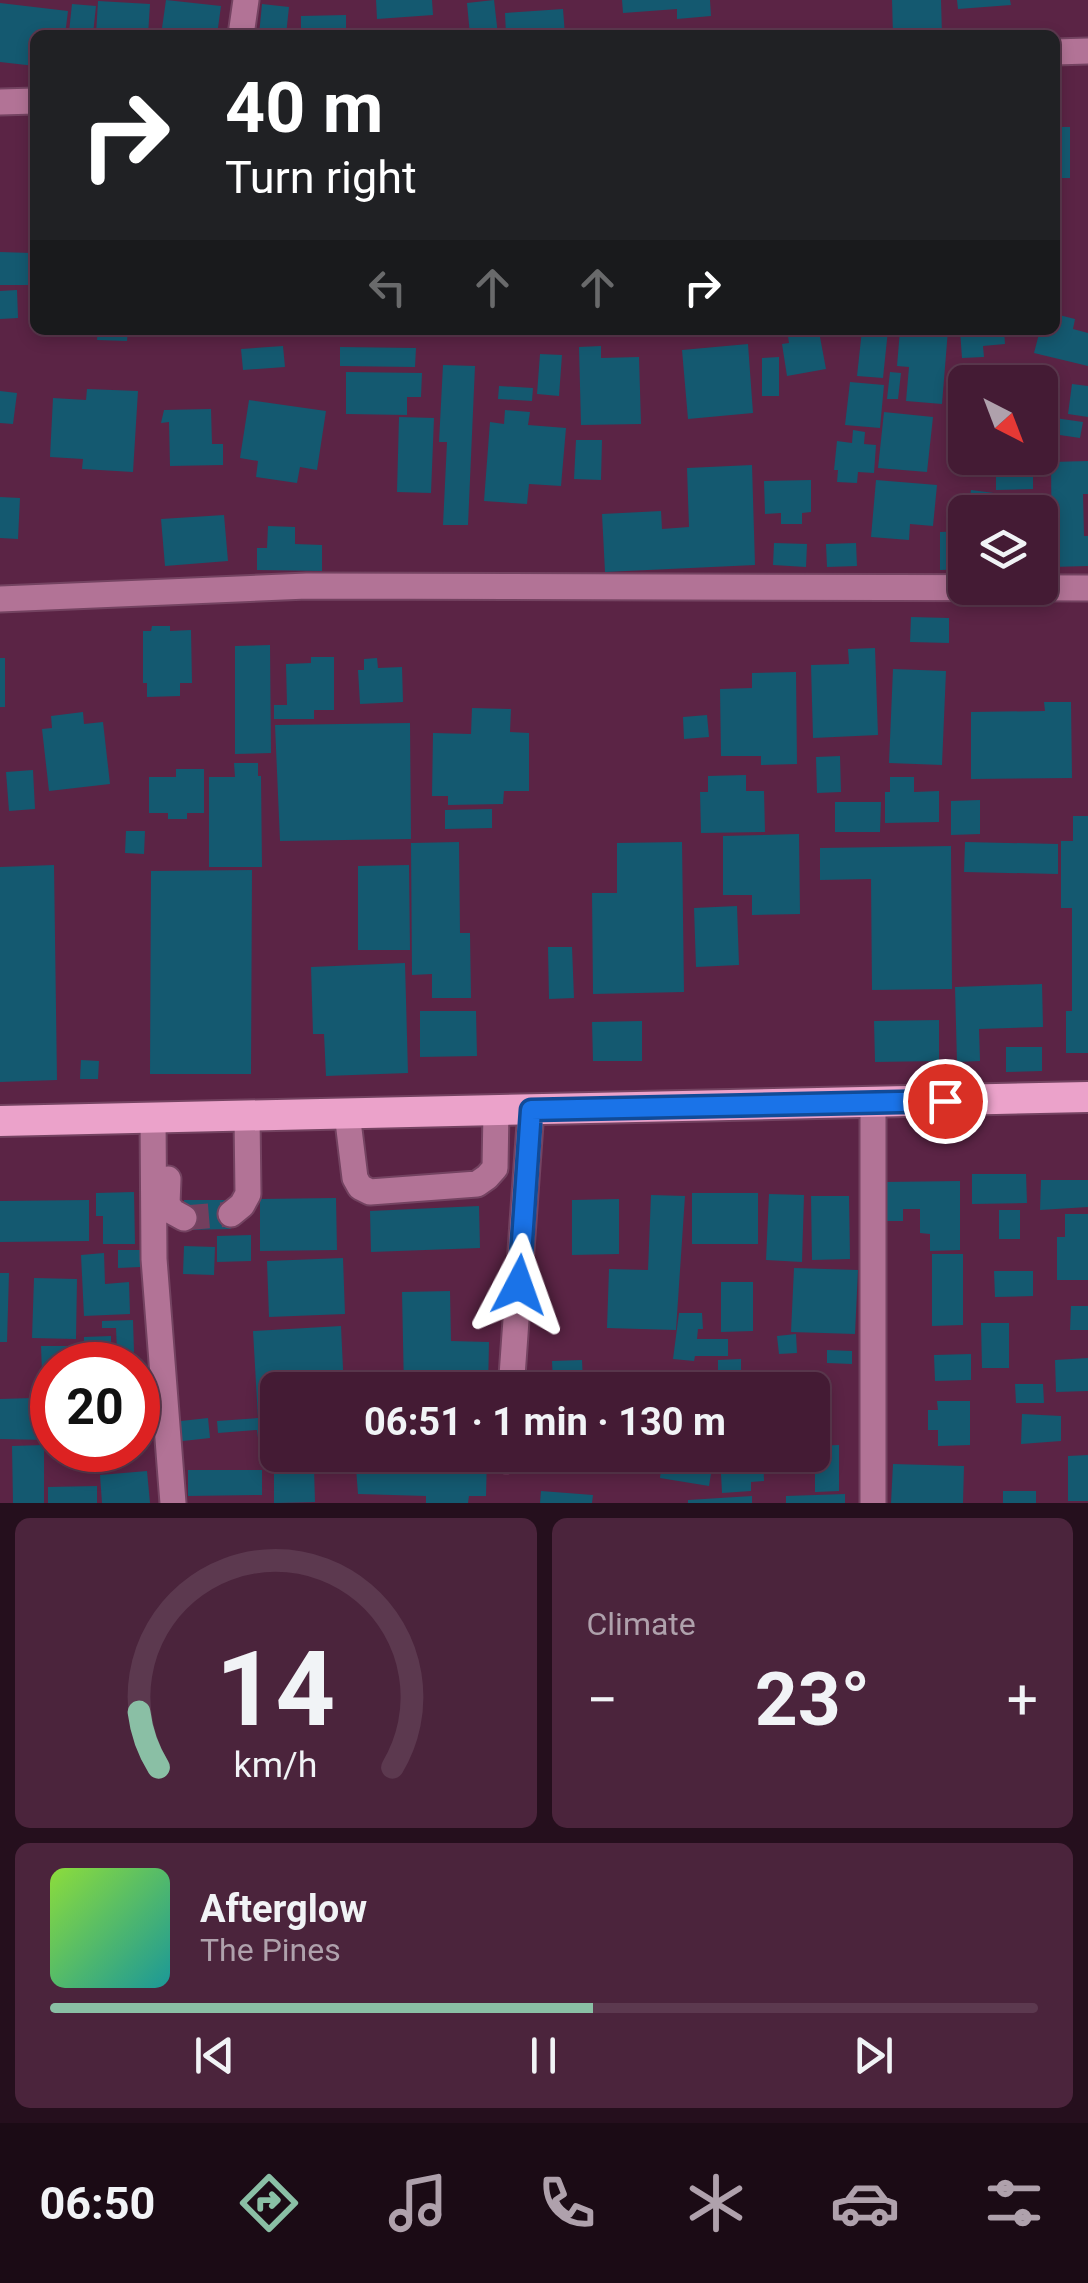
<!DOCTYPE html>
<meta charset="utf-8">
<style>
body{margin:0;font-family:Roboto,sans-serif;background:#4b243c;color:#f1f3f6;height:100vh;display:flex;flex-direction:column;font-size:38px;white-space:nowrap}
*{box-sizing:border-box;margin:0}
p{font-size:32px;color:#afa1ac}
.icon{flex:none;width:55px;height:55px;fill:none;stroke:currentColor;stroke-width:2;stroke-linecap:round;stroke-linejoin:round}
.map{position:relative;height:1503px;overflow:hidden}
.details{display:flex;flex-direction:column;gap:15px;padding:15px;background:#250f1d;flex:1}
.details>*{flex:none}
.banner{position:absolute;left:30px;top:30px;width:1030px;height:305px;border-radius:15px;box-shadow:0 5px 15px #0003,0 0 0 2px #5c394f;background:#202124;color:#fff;overflow:hidden}
.needle{width:65px;rotate:138deg}
.tools{position:absolute;left:948px;top:365px;display:grid;gap:20px}
.tools a{display:grid;place-items:center;width:110px;height:110px;border-radius:15px;background:#441b34;box-shadow:0 5px 15px #0003,0 0 0 2px #5c394f;font-size:50px}
.speed{position:absolute;left:30px;top:1342px;display:flex;gap:20px;font-size:50px;font-weight:700;text-align:center}
.speed>*{display:grid;place-content:center;width:130px;height:130px;border-radius:50%;background:#441b34;box-shadow:0 5px 15px #0003,0 0 0 2px #5c394f;line-height:1}
.speed .limit{border:15px solid #d22;background:#fff;color:#111}
.pin{position:absolute;display:grid;place-items:center;width:85px;height:85px;color:#fff;margin:-42px;border:5px solid #fff;border-radius:50%;box-shadow:0 2px 10px #0007}
.me{position:absolute;width:110px;margin:-55px;rotate:4deg;stroke-linejoin:round;filter:drop-shadow(0 0 8px #0008)}
.turn{display:flex;align-items:center;gap:35px;height:210px;padding:0 30px;font-size:45px}
.turn .icon{width:130px;height:130px;stroke-width:2.5}
.turn b{display:block;font-size:70px;line-height:85px}
.lanes{display:flex;align-items:center;height:95px;padding:0 30px;background:#0003;justify-content:center;gap:50px;direction:ltr}
.lanes .off{opacity:.35}
.big{font-size:75px;font-weight:700;line-height:1.1}
.details .card{flex:1;display:flex;flex-direction:column;justify-content:center;gap:15px;min-width:0;padding:0 35px;border-radius:15px;background:#4b243c}
.details .dial{align-items:center;gap:0}
.dial svg{height:260px;overflow:visible;fill:none;stroke:#5c394f;stroke-width:7;stroke-linecap:round;text-anchor:middle}
.dial text{fill:#f1f3f6;stroke:none}
.song{display:flex;align-items:center;gap:30px}
.cover{width:120px;height:120px;border-radius:15px;background:linear-gradient(135deg,hsl(90 70% 55%),hsl(180 70% 35%))}
.played{height:10px;border-radius:5px;background:linear-gradient(90deg,#8abfa5 55%,#5c394f 55%)}
.keys{display:flex;justify-content:space-around;direction:ltr}
.heat{display:flex;justify-content:space-between;align-items:center;font-size:55px;direction:ltr}
.details .tiles{flex:1;display:grid;gap:15px;grid-template-columns:1fr 1fr}
.card:last-child{grid-column:span 2}
.trip{position:absolute;left:260px;top:1372px;width:570px;height:100px;border-radius:15px;background:#441b34;box-shadow:0 5px 15px #0003,0 0 0 2px #5c394f;font-weight:700;line-height:100px;text-align:center}
.menu{display:flex;height:160px;justify-content:space-around;align-items:center;background:#1b0b15;color:#afa1ac}
.menu .icon{width:70px;height:70px}
.menu .current{color:#8abfa5}
.menu b{font-size:45px;color:#f1f3f6}
.map>svg:first-child{display:block}
.building{fill:#145970}
.lines{fill:none;stroke-linecap:round;stroke-linejoin:round}
.minor-tunnel{stroke:#733f5e;stroke-width:25;stroke-dasharray:25 12;stroke-linecap:butt}
.minor-casing{stroke:#744361;stroke-width:29}
.highway-casing{stroke:#744361;stroke-width:34}
.minor{stroke:#b27396;stroke-width:25}
.highway{stroke:#eba2ca;stroke-width:30}
.route-casing{stroke:#114b97;stroke-width:25}
.route{stroke:#1a73e8;stroke-width:18}
</style>
<div class="map">
<svg width="1088" height="1503" viewBox="0 0 1088 1503">
<rect width="100%" height="100%" fill="#5b2445"/>
<path class="building" d="M166,0L221,6L217,35H161Z
M376,0H432L433,15L377,19Z
M494,0L498,35H470L467,3Z
M622,0H710L711,16L677,19V9L623,13Z
M892,0H941L942,35H893Z
M957,0H1010L1011,5L958,9Z
M98,1L150,4L148,35H96Z
M0,3L68,11L65,35H35V66L0,62Z
M72,4L96,6L93,34L69,32Z
M262,4L289,7L286,35H259Z
M563,9L565,35H506L505,13Z
M346,15V35H301V16Z
M1055,127H1070V178H1055Z
M0,252L31,253L30,285H0Z
M17,290L18,318L0,319V291Z
M1055,314L1075,319L1073,329L1088,333V366L1034,353L1040,330H1055Z
M98,330H128L127,341L97,340Z
M787,330H824L825,336L820,337L826,369L787,376L782,344L789,343Z
M862,330H888L883,378L857,376Z
M900,330H948L942,404L906,401L909,367L897,366Z
M960,330H1004L1005,344L983,346L984,357L962,358Z
M748,344L753,413L688,419L682,350Z
M283,346L285,367L243,370L241,349Z
M601,346V358L639,357L641,424L581,425L579,347Z
M340,347L416,348L415,367L340,366Z
M540,354L562,355L559,396L537,394Z
M779,357V396H762V358Z
M443,365L475,366L468,525H443L447,442H439Z
M346,372L422,373L421,397H407V415L346,414Z
M890,372L901,373L898,399H887Z
M850,382L884,385L880,428L845,425Z
M1072,384L1088,386V417L1068,414Z
M499,386L533,388L532,401L498,399Z
M87,389L138,391L133,472L82,469L83,459L50,457L53,398L86,400Z
M0,391L17,393L13,424L0,423Z
M1040,391L1044,392L1043,406L1050,407L1044,449H1040Z
M249,400L326,411L317,470L300,467L297,483L256,477L258,461L240,458Z
M211,409L212,444H223V465L170,466L169,422L161,423L164,410Z
M505,410L530,412L528,425L566,428L561,486L529,484L527,504L484,501L490,422L504,424Z
M884,412L933,417L927,472L878,468Z
M399,417L434,418L431,493L397,492Z
M1055,418L1083,422L1080,438L1053,434Z
M853,430L865,432L864,444L876,445L874,473L858,472L857,483L837,482L838,470H834L837,441L852,443Z
M576,440H602L601,480L574,479Z
M1088,461V494H1083L1084,536H1088V566L1052,567L1051,462Z
M1033,463V489L996,490V464Z
M752,465L755,565L605,572L602,514L661,511L662,529L689,527L687,468Z
M811,480V512L802,513V524H781V513L765,514L764,481Z
M876,480L937,485L933,526L910,524L909,540L871,537Z
M971,490L994,493L991,512H968Z
M998,496L1049,503L1045,530L1040,529V512H996Z
M0,497L20,498L18,539L0,538Z
M224,515L228,561L165,566L161,519Z
M268,526L295,527V544L322,545V571L257,570V548H267Z
M965,531V569L940,570V532Z
M774,543L807,544L806,567L773,565Z
M856,543L857,566L827,567L826,544Z
M911,617L949,618V643L910,642Z
M152,626H170V631L191,630L192,683H180V696L147,697V683H143V631H151Z
M270,645L271,753L235,754V646Z
M875,648L878,735L813,738L811,665L849,664L848,649Z
M311,657H334V710H314V719H274V705H287L286,664L311,663Z
M0,658H5V707H0Z
M377,658L378,668L402,667L403,702L360,704L358,670H364V659Z
M893,669L946,671L942,765L889,763Z
M796,672L797,764L761,765V756H721L720,689L752,688V673Z
M1044,702H1071L1072,778L971,779V712L1045,711Z
M472,708L511,709L510,732L529,733V791H504L503,804L448,805V796H432L433,733L471,734Z
M83,712L84,724L103,722L110,784L49,791L42,729L52,728L51,716Z
M707,715L709,737L684,739L683,717Z
M410,723L411,839L280,841L275,725Z
M840,756L841,792L817,793L816,757Z
M234,763H258V776H261L262,867H209V777H235Z
M176,769H204V813H187V819H168V813H149V777H176Z
M33,770L35,809L9,811L6,772Z
M746,775V791H764L765,832L701,833L700,792H708V776Z
M890,777H914V792L939,791V822L885,823V792H890Z
M980,800V834L951,835V801Z
M835,802H881L880,832H835Z
M492,809V828L445,829V810Z
M1073,816H1088V1053H1066V1011H1072V908H1061V841H1073Z
M126,831H145L144,854L125,853Z
M799,834L800,914L752,915V895H723V836Z
M459,842L460,933H470L471,998H432V974L412,975L411,843Z
M682,842L684,992L593,994L592,893H617V843Z
M965,842L1058,844V874L964,872Z
M951,846L952,989L872,990L871,879L820,880V848Z
M54,865L57,1080L0,1082V867Z
M409,865L410,950H358V866Z
M252,870L251,1074H150L151,871Z
M737,906L739,965L696,967L694,908Z
M548,947H572L574,998L549,999Z
M405,963L408,1073L326,1076L324,1034H313L311,967Z
M1042,984L1043,1027L979,1029L980,1061L957,1062L955,987Z
M420,1011H476L477,1056L420,1057Z
M939,1020V1061L875,1062L874,1021Z
M642,1021V1061H593L592,1022Z
M1006,1047H1042V1071L1006,1072Z
M81,1060L99,1061L98,1079H80Z
M972,1174H1026L1027,1203L972,1204Z
M1041,1180H1088V1207L1040,1210Z
M960,1181V1250L930,1251V1234L920,1233V1209H903V1221H884V1182Z
M134,1192L135,1244H103V1216H96V1193Z
M692,1193H758V1244H692Z
M769,1194L804,1195L802,1262L766,1260Z
M651,1195L685,1196L676,1330L607,1328L609,1269L648,1270Z
M811,1196H849L850,1259L812,1260Z
M336,1198L337,1250L260,1251V1199Z
M619,1199V1254L572,1255V1200Z
M89,1200V1241L0,1242V1201Z
M184,1200H231V1229L184,1230Z
M479,1206L480,1248L371,1252L370,1211Z
M999,1210H1020V1239H999Z
M1065,1214H1088V1280H1057V1237H1065Z
M251,1235V1261L217,1262V1236Z
M184,1246L215,1247L214,1275L183,1274Z
M118,1250H140V1267L118,1268Z
M104,1253L105,1284L129,1282L130,1314L84,1316L81,1255Z
M932,1254H963V1325L932,1326Z
M343,1258L345,1314L269,1317L267,1261Z
M794,1268L858,1270L855,1334L791,1332Z
M994,1271H1033V1296L995,1297Z
M0,1273H9L7,1342H0Z
M34,1278L77,1279L76,1339L32,1338Z
M721,1282H753V1331L721,1332Z
M450,1291L451,1341L489,1342L488,1390H404L402,1292Z
M1071,1306H1088V1330H1070Z
M679,1313H702L703,1329H698L697,1339H728V1356H695L694,1361L673,1359Z
M133,1320L134,1352H117L116,1328H102V1321Z
M981,1323H1009V1368H982Z
M341,1326L344,1390H278V1437L258,1438L257,1430L218,1433L217,1421L258,1418L253,1331Z
M796,1334L797,1353L779,1354L777,1336Z
M111,1336V1365H84V1337Z
M41,1346H73L74,1365H52V1372H42Z
M827,1350L852,1351V1364L827,1363Z
M971,1354V1380L935,1381L934,1355Z
M1088,1358V1391L1056,1392L1055,1360Z
M741,1359V1372L760,1371V1390H697V1373L718,1372V1360Z
M582,1360L583,1383L553,1384L552,1361Z
M1015,1384H1043L1044,1403H1016Z
M32,1398L33,1417L49,1419L47,1440L0,1439V1399Z
M937,1401H970V1445L938,1446V1430H928V1410H938Z
M1022,1414L1061,1416V1441L1021,1444Z
M208,1418L210,1438L174,1442L172,1422Z
M44,1445V1503H13L12,1446Z
M839,1445V1491L815,1492V1446Z
M355,1455H487L486,1496H469L468,1503H426V1496L358,1494Z
M663,1455H714L709,1486L660,1478Z
M720,1455H763L764,1481L751,1482V1491L722,1493Z
M1088,1455V1501H1068V1456Z
M893,1464L964,1466L963,1503H891Z
M314,1468L315,1502L274,1503V1469Z
M188,1470H262V1495L188,1496Z
M147,1471L150,1503H102L100,1475Z
M97,1486V1503H48V1487Z
M541,1491L593,1495L592,1503H540Z
M1003,1491H1036V1503H1003Z
M845,1494V1503H786V1496Z
M752,1496V1503H688V1500Z"/>
<g class="lines">
<path class="minor-tunnel" d="M184,1218L231,1214"/>
<defs>
<path id="minor" d="M241,35L246,0
M1055,52L1088,51
M0,102L35,101
M0,599L307,586L1088,588
M347,1113L355,1178L360,1187L370,1192L477,1184L487,1177L495,1168L496,1110
M153,1117L154,1259L173,1503
M168,1179L167,1204L173,1212L184,1218
M231,1214L242,1205L248,1194L247,1117
M511,1390L531,1110
M506,1460L507,1455
M873,1503V1103"/>
<path id="highway" d="M0,1121L1088,1097"/>
</defs>
<use href="#minor" class="minor-casing"/>
<use href="#highway" class="highway-casing"/>
<use href="#minor" class="minor"/>
<use href="#highway" class="highway"/>
</g>
<g class="lines">
<defs>
<path id="route" d="M519,1285L531,1110L945,1101"/>
</defs>
<use href="#route" class="route-casing"/>
<use href="#route" class="route"/>
</g>
</svg>
<div class="tools">
<a><svg class="needle" viewBox="-14 -14 28 28"><path d="M0-13l5 13h-10z" fill="#e53935"/><path d="M0 13l5-13h-10z" fill="#afa1ac"/></svg></a>
<a><svg class="icon" aria-label="layers" viewBox="0 0 24 24"><path d="M12 4l9 5-9 5-9-5zM3 14l9 5 9-5"/></svg></a>
</div>
<div class="speed"><div class="limit">20</div></div>
<div class="pin" style="left:945px;top:1101px;background:#d93025"><svg class="icon" aria-label="arrive" viewBox="0 0 24 24"><path d="M6 21V4h12l-3 4 3 4H6"/></svg></div>
<svg class="me" style="left:519px;top:1285px" viewBox="-20 -20 40 40"><path d="M0-17L14 15 0 8-14 15z" fill="#1a73e8" stroke="#fff" stroke-width="4"/></svg>
<div class="trip">06:51 · 1 min · 130 m</div>
<div class="banner">
<div class="turn"><svg class="icon" aria-label="right" viewBox="0 0 24 24"><path d="M7 20v-9h11M14 6l5 5-5 5"/></svg><div><b>40 m</b>Turn right</div></div>
<div class="lanes"><svg class="icon off" aria-label="left" viewBox="0 0 24 24"><path d="M17 20v-9H6M10 6l-5 5 5 5"/></svg><svg class="icon off" aria-label="ahead" viewBox="0 0 24 24"><path d="M12 20V5M6 11l6-6 6 6"/></svg><svg class="icon off" aria-label="ahead" viewBox="0 0 24 24"><path d="M12 20V5M6 11l6-6 6 6"/></svg><svg class="icon" aria-label="right" viewBox="0 0 24 24"><path d="M7 20v-9h11M14 6l5 5-5 5"/></svg></div>
</div>
</div>
<section class="details">
<div class="tiles">
<div class="card dial"><svg viewBox="0 0 100 80">
<path d="M14 69A42 42 0 1 1 86 69"/>
<path d="M14 69A42 42 0 0 1 8 52" stroke="#8abfa5"/>
<text x="50" y="56" font-size="32" font-weight="700">14</text>
<text x="50" y="72" font-size="11">km/h</text>
</svg></div>
<div class="card"><p>Climate</p>
<div class="heat"><a>−</a><b class="big">23°</b><a>+</a></div>
</div>
<div class="card">
<div class="song"><i class="cover"></i><div><b>Afterglow</b><p>The Pines</p></div></div>
<div class="played"></div>
<div class="keys"><svg class="icon" aria-label="previous" viewBox="0 0 24 24"><path d="M18 5L8 12l10 7zM5 5v14"/></svg><svg class="icon" aria-label="pause" viewBox="0 0 24 24"><path d="M8 5v14M16 5v14"/></svg><svg class="icon" aria-label="next" viewBox="0 0 24 24"><path d="M6 5l10 7-10 7zM19 5v14"/></svg></div>
</div>
</div>
</section>
<nav class="menu">
<b>06:50</b>
<svg class="icon current" aria-label="directions" viewBox="0 0 24 24"><path d="M12 3l9 9-9 9-9-9zM9 14v-3h6M13 9l2 2-2 2"/></svg>
<svg class="icon" aria-label="music" viewBox="0 0 24 24"><path d="M9 18V5l10-2v13"/><circle cx="6" cy="18" r="3"/><circle cx="16" cy="16" r="3"/></svg>
<svg class="icon" aria-label="phone" viewBox="0 0 24 24"><path d="M5 4h4l2 5-3 2q2 4 5 5l2-3 5 2v4C11 20 4 13 5 4z"/></svg>
<svg class="icon" aria-label="climate" viewBox="0 0 24 24"><path d="M12 3v18M4 7l16 10M4 17L20 7"/></svg>
<svg class="icon" aria-label="car" viewBox="0 0 24 24"><path d="M5 17H2v-5l4-1 3-4h7l3 4 3 1v5h-3M9 17h6M6 11h13"/><circle cx="7" cy="17" r="2"/><circle cx="17" cy="17" r="2"/></svg>
<svg class="icon" aria-label="filters" viewBox="0 0 24 24"><path d="M4 7h16M4 17h16"/><circle cx="9" cy="7" r="2"/><circle cx="15" cy="17" r="2"/></svg>
</nav>
